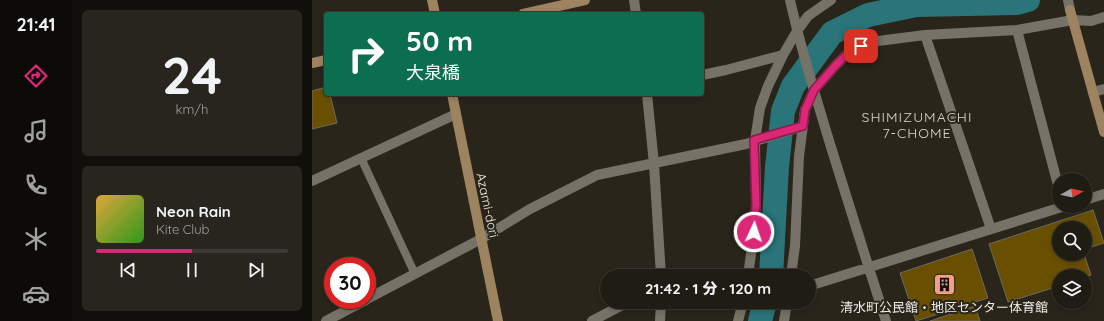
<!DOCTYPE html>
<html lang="ja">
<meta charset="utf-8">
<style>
body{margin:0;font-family:Quicksand,"Noto Sans JP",sans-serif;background:#27251d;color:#f1f3f6;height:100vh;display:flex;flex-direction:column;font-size:15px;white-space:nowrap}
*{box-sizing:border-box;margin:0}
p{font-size:13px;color:#a1a1a0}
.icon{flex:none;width:22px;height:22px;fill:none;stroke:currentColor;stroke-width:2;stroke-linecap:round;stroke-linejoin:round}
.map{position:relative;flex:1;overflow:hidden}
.side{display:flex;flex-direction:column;gap:10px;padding:10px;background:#110f0b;width:240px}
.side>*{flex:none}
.hud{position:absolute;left:12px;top:12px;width:380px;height:84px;border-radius:4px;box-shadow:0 2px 6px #0003,0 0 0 1px #3c3a34;background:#0b6e4f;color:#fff;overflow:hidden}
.needle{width:26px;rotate:82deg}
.controls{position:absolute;left:740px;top:173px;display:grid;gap:8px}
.controls a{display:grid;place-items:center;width:40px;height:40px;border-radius:50%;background:#1f1c14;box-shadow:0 2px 6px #0003,0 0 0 1px #3c3a34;font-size:20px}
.speed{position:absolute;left:12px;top:257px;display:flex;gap:8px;font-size:20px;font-weight:700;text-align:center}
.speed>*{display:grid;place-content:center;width:52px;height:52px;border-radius:50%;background:#1f1c14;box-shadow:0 2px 6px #0003,0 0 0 1px #3c3a34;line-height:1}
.speed .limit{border:6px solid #d22;background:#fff;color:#111}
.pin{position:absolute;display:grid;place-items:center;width:34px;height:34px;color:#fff;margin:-17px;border-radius:8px;box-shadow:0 2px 6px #0006}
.me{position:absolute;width:44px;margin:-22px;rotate:3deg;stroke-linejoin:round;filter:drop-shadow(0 0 3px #0008)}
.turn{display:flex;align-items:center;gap:14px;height:84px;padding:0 16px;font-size:18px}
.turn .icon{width:52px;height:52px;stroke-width:2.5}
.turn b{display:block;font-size:28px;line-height:34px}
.side .widget{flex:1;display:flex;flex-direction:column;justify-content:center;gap:6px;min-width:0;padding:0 14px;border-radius:6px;background:#27251d}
.side .dial{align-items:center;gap:0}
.dial b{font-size:52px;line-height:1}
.song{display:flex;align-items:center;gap:12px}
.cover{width:48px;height:48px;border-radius:6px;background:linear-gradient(135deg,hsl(40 70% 55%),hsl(110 70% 35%))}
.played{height:4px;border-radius:2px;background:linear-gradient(90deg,#db2777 50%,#3c3a34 50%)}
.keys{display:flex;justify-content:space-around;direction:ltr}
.trip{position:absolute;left:288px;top:269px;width:216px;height:40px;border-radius:20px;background:#1f1c14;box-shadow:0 2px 6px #0003,0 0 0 1px #3c3a34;font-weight:800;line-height:40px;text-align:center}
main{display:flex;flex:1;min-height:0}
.tab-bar{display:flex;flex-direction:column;width:72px;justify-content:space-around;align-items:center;background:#0c0b08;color:#a1a1a0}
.tab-bar .icon{width:28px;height:28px}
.tab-bar .current{color:#db2777}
.tab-bar b{font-size:18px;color:#f1f3f6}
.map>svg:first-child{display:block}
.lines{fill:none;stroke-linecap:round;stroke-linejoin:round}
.river{stroke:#29757a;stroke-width:24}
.building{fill:#694f00;stroke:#6f6a5f}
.lane{stroke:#777267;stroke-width:8}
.street{stroke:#777267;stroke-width:10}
.secondary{stroke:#9d835f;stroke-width:10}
.route-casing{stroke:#8e194d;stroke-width:10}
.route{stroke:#db2777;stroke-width:7}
.labels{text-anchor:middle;stroke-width:4;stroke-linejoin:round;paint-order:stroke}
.street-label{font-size:13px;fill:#eeece5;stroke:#29251b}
.poi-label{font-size:13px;fill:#eeece5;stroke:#29251b}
.neighbourhood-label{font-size:14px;letter-spacing:1px;fill:#dad5c9;stroke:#29251b}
</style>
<main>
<nav class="tab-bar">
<b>21:41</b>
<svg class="icon current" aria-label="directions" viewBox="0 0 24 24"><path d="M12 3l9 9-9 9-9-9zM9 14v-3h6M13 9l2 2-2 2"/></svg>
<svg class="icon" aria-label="music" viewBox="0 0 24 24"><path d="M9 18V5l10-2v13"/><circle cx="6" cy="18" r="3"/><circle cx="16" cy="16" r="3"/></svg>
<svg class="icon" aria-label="phone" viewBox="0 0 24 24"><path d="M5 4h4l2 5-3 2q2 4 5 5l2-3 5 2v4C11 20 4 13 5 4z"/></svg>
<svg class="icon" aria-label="climate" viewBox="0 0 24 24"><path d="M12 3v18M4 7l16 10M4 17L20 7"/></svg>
<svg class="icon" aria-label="car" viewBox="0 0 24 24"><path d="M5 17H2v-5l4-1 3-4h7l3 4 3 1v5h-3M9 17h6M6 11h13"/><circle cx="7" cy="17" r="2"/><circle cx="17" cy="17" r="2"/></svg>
</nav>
<section class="side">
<div class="widget dial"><b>24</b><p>km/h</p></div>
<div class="widget">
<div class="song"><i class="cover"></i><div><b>Neon Rain</b><p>Kite Club</p></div></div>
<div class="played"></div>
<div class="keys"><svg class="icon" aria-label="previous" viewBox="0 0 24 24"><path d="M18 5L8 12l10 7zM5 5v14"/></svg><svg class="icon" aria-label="pause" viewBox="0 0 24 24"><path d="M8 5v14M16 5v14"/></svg><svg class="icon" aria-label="next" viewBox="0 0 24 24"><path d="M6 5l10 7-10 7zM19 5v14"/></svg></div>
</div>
</section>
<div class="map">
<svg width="792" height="321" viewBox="0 0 792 321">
<rect width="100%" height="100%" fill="#29251b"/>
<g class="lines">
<path class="river" d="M459,276L465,167L471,111L481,86L520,33L556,15L604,5L705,3L716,0
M448,321L453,302"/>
</g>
<path class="building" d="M14,87V94H18L25,123L0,129V91Z
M781,210L792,243L773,249V228H747V254H772L779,275L773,277V276H747V286L696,302L677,244Z
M660,249L676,298L604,321L588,273Z
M663,306L668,321H618Z"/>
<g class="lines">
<path class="lane" d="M49,158L103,274"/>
<path class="street" d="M322,0L324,14
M478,0C489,50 504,98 519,147C537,205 555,263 574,321
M756,0L758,10
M705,30L747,189
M613,35L679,229
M390,75L414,70L471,55
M781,92L792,89
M335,94L342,164L349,276
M0,181L144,114
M773,200L792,194
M436,276L442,232L444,204L443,140L448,108L456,86L471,55L485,31L496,16L519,0
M479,276L483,246L487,156L493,110L502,90L524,65L539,50L558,42L613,35L705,30L761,20L779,21L792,17
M497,286L753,206
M55,299L169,239L218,209L285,175L434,144L491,126
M14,321L54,300
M280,321L316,302
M348,321L349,302
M426,321L431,302
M472,321L475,302"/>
<path class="secondary" d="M120,0L123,14
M758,10L792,132
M211,14L273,0
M0,63L14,60
M140,94L186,321"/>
</g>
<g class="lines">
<defs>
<path id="route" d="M442,232L444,204L442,140L491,126L493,110L502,90L524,65L539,50L549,46"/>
</defs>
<use href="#route" class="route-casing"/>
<use href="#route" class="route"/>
</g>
<defs>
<symbol id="building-square" viewBox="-11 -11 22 22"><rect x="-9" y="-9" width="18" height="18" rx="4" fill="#f49e86" stroke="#29251b"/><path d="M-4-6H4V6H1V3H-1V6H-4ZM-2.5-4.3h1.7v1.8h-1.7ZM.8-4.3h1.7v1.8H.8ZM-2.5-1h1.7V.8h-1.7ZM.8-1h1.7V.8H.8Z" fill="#111"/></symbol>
</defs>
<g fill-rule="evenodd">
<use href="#building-square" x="620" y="272" width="25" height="25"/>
</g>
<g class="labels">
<g class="street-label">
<text transform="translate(176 205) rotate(78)" y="5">Azami-dori</text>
</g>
<g class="poi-label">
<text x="632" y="312">清水町公民館・地区センター体育館</text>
</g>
<g class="neighbourhood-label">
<text x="605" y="122">SHIMIZUMACHI<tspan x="605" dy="16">7-CHOME</tspan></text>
</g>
</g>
</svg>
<div class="controls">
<a><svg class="needle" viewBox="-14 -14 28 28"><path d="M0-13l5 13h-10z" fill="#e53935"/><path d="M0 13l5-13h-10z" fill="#a1a1a0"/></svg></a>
<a><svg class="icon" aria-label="search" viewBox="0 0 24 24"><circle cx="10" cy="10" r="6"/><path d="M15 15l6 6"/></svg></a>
<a><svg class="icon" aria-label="layers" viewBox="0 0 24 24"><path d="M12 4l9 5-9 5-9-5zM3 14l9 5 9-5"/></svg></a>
</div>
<div class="speed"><div class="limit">30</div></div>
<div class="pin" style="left:549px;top:46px;background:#d93025"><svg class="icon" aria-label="arrive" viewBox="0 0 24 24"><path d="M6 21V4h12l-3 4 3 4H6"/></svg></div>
<svg class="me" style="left:442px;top:232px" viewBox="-20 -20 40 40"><circle r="17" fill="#db2777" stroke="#fff" stroke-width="3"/><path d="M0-11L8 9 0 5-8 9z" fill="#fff"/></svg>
<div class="trip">21:42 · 1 分 · 120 m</div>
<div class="hud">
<div class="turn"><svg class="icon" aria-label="right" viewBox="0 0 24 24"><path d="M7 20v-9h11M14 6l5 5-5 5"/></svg><div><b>50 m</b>大泉橋</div></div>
</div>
</div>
</main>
